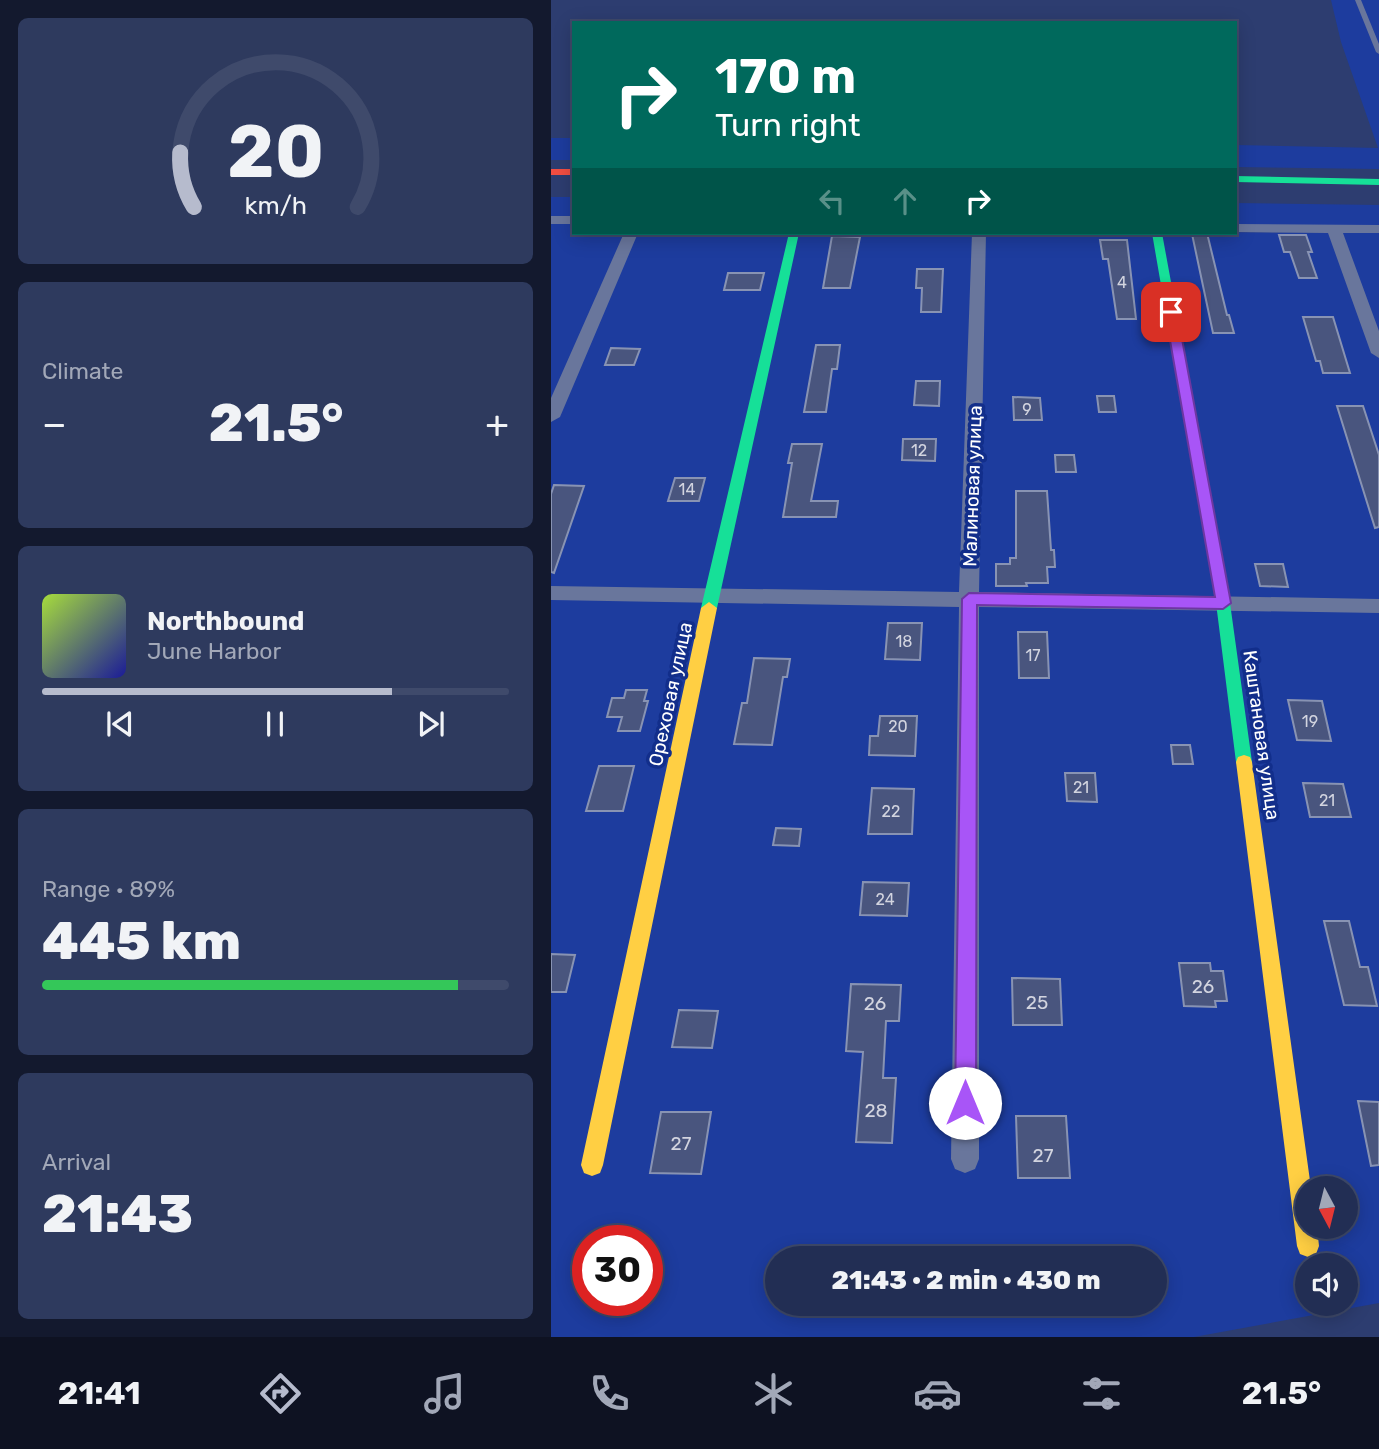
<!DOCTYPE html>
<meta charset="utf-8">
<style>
body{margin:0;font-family:Rubik,sans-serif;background:#2e3a5e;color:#f1f3f6;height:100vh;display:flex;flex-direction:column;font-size:26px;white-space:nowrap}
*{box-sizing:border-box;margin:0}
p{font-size:23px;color:#a2a8b8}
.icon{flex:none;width:38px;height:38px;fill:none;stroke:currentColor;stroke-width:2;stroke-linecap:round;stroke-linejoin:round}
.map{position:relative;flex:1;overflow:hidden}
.drawer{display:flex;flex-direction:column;gap:18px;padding:18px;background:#13192e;width:551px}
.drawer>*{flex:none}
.top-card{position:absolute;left:21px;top:21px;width:665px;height:214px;border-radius:0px;box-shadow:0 4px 18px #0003,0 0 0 2px #3f4a6b;background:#00695c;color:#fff;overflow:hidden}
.needle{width:46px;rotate:173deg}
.tools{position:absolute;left:744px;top:1176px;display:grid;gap:14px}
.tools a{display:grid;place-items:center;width:63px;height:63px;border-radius:50%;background:#222e54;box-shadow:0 4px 18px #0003,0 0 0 2px #3f4a6b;font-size:35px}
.speed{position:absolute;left:21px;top:1225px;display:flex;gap:14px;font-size:35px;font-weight:700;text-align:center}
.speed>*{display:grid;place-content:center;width:91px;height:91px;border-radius:50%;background:#222e54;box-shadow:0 4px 18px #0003,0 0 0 2px #3f4a6b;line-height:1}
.speed .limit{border:10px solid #d22;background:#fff;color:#111}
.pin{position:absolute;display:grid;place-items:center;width:60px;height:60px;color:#fff;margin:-30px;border-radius:14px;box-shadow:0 4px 10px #0006}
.me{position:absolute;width:77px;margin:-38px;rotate:0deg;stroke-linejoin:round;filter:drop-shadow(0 0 5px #0008)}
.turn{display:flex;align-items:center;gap:24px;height:147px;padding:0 28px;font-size:32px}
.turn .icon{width:91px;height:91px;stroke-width:2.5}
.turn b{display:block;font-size:49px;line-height:60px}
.lanes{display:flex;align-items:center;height:66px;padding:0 28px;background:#0003;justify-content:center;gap:35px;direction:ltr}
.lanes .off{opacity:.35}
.big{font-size:52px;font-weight:800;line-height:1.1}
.drawer .tile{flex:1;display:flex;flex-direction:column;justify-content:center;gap:10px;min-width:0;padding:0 24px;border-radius:10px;background:#2e3a5e}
.drawer .dial{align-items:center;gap:0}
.dial svg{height:182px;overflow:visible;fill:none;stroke:#3f4a6b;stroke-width:7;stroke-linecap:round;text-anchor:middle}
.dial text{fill:#f1f3f6;stroke:none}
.song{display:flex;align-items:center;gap:21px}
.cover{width:84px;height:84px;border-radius:10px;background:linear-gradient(135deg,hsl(80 70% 55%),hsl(240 70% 35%))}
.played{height:7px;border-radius:4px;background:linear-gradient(90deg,#b6bbcd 75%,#3f4a6b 75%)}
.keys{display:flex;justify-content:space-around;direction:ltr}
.heat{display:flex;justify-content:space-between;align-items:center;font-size:38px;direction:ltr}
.charge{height:10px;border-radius:5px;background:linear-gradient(90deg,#34c759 89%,#3f4a6b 0)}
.trip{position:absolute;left:214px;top:1246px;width:402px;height:70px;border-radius:35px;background:#222e54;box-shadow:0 4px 18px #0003,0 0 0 2px #3f4a6b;font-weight:800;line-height:70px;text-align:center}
.menu{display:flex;height:112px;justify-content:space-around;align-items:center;background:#0e1222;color:#a2a8b8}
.menu .icon{width:49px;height:49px}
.menu .on{color:#b6bbcd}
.menu b{font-size:32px;color:#f1f3f6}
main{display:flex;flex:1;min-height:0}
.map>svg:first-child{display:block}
.green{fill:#1d3c9e;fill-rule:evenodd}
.building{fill:#49557e;stroke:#8893b3;stroke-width:2}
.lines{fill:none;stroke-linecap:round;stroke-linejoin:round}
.lane{fill:#69769c;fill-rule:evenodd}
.street{fill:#69769c;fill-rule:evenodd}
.fast{fill:#16e098;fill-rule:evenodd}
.slow{fill:#ffcf43;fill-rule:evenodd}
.jam{fill:#f24e42;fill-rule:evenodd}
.route{fill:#a855f7;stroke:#6d37a1;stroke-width:2}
.labels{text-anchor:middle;stroke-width:7;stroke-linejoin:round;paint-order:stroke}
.number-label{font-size:16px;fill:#d2d4df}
.street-label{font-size:19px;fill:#fff;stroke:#122e8b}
.near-number-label{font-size:19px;fill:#d2d4df}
</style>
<main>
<section class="drawer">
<div class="tile dial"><svg viewBox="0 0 100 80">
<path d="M14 69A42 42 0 1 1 86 69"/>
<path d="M14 69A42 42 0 0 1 8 45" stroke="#b6bbcd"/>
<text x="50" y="56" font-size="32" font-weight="700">20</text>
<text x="50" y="72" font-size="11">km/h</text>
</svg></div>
<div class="tile"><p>Climate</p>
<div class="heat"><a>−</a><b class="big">21.5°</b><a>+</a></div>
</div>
<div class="tile">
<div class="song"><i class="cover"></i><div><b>Northbound</b><p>June Harbor</p></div></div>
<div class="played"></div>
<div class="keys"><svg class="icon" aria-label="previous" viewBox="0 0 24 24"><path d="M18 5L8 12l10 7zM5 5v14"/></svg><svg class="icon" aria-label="pause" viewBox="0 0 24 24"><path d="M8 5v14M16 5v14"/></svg><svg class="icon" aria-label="next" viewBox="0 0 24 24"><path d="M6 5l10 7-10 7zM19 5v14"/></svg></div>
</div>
<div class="tile"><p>Range · 89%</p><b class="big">445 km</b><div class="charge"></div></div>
<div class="tile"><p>Arrival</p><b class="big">21:43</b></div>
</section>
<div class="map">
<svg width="828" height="1337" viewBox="0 0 828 1337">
<rect width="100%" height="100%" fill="#2d3d70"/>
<path class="green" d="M780,0H828V169L684,167V145L827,148L790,42Z
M0,138H23V160H0Z
M0,197H23V219H0Z
M684,203L828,205V228L684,227Z
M0,223H23V233L828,232V1303L643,1337H0ZM756,1188H794V1227H756ZM37,1241H96V1300H37ZM226,1258H604V1304H226ZM756,1265H794V1304H756Z"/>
<path class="building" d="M656,233L676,315H678L683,333H662L641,234Z
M728,235H755L761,252H757L766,278H748L739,252H733Z
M281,236L309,237L299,288H272Z
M549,240H576L585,319H566L557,259H552Z
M366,269H392L390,312H370L371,288H365Z
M177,273H213L209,290H173Z
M752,317H782L799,373H772L769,361H765Z
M265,345H289L286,369H281L275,412H253Z
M60,348L89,349L83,365H54Z
M365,381H389L388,406L363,405Z
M546,396H563L565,412H548Z
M462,397L489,398L491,420H463Z
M786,406H812L828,455V527L824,528Z
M352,439H385L384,461L351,460Z
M241,444H271L260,501H287L285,517H232L241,463H237Z
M504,455H523L525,472H505Z
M124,478H154L148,501H117Z
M3,485L33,486L3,573L0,572V494Z
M465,491H496L500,550H503L504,567H496L497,583H475L476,586H445V564H459V558H465Z
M704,564H732L737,587L709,586Z
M337,623H371L369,660L334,659Z
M467,632H496L498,678H468Z
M203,658L239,659L236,677H232L221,745L183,744L191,703H196Z
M75,690H96L93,701H97L89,731H67L71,717H56L61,698H73Z
M737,700L771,701L780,741L746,740Z
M329,716H366L364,756L318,755L319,736H327Z
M620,745H639L642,764H622Z
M48,766H83L72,811H35Z
M514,773H544L546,802L516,801Z
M752,783L792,784L800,817H759Z
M321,788L363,789L361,834H317Z
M225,828L250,829L248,846L222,845Z
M312,882L358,883L356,916L309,915Z
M773,921H798L809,967H817L826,1006L793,1005Z
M0,954L24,955L15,992H0Z
M628,963H659L660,971H672L676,1001H664L665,1007L633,1006Z
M461,978L509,979L511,1025H462Z
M300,984L350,985L348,1021H335L332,1078H345L341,1143L305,1142L312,1052L295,1051Z
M128,1010L167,1011L161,1048L121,1047Z
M807,1101L828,1102V1165L820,1166Z
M110,1112H160L150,1174L99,1173Z
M465,1116H515L519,1178H467Z"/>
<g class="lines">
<path class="lane" d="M804,0H810L828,44V54L825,52Z"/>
<path class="street" d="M0,216H23V224H0Z
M684,224L828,225V233H792L828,331V358L820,353L777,233L684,232Z
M73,233H87L9,417L0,422V398Z
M421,233H435L428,592L828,599V613L428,607V1159L424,1169L414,1173L404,1169L400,1159L408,607L0,600V586L408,592Z"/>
<path class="fast" d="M684,176L828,179V185L684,182Z
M238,233H248L166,608L158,614L150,608Z
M601,233H611L679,603L701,762L699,767L693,769L687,767L685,762L665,603Z"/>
<path class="slow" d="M158,602L166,608L52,1165L49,1173L41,1176L33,1173L30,1165L150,608Z
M693,755L699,757L701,762L760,1188H756V1227H766L768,1246L765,1254L757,1257L749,1254L746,1246L685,762L687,757Z"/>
<path class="jam" d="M0,169H23V175H0Z"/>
</g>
<path class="route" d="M620,309L626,312L680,603L672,609L426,605L425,1103L422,1110L414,1113L407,1110L404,1103L411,599L418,593L664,597L614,312Z"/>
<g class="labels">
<g class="number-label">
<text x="571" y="288">4</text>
<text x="476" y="415">9</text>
<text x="368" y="456">12</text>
<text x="136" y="495">14</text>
<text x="353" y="647">18</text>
<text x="482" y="661">17</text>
<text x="759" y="727">19</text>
<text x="347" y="732">20</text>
<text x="530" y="793">21</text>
<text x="776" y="806">21</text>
<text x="340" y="817">22</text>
<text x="334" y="905">24</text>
</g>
<g class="street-label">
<text transform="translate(421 486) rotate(-88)" y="7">Малиновая улица</text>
<text transform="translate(119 694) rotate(-78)" y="7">Ореховая улица</text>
<text transform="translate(711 735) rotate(82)" y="7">Каштановая улица</text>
</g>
<g class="near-number-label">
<text x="652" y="993">26</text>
<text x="486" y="1009">25</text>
<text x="324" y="1010">26</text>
<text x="325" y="1117">28</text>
<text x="130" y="1150">27</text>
<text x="492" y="1162">27</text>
</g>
</g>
</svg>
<div class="tools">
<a><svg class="needle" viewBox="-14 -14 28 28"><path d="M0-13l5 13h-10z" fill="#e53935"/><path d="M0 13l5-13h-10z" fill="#a2a8b8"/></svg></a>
<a><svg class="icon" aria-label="sound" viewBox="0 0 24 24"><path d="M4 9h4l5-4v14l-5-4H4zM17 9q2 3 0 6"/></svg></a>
</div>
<div class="speed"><div class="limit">30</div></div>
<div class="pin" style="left:620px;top:312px;background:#d93025"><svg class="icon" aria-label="arrive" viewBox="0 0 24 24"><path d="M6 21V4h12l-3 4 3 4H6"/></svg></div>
<svg class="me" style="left:414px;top:1103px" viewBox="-20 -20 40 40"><circle r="19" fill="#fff"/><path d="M0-13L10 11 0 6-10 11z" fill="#a855f7"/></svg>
<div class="trip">21:43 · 2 min · 430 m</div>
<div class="top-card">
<div class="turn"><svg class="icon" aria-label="right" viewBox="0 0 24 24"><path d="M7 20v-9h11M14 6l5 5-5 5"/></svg><div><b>170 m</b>Turn right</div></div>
<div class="lanes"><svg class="icon off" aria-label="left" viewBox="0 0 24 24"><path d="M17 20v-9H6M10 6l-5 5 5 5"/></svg><svg class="icon off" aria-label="ahead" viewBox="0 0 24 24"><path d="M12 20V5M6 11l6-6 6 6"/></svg><svg class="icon" aria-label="right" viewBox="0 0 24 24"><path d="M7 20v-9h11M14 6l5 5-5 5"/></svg></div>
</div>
</div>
</main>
<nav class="menu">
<b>21:41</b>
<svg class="icon on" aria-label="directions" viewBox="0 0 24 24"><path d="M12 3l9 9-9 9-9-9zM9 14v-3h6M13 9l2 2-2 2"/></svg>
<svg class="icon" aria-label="music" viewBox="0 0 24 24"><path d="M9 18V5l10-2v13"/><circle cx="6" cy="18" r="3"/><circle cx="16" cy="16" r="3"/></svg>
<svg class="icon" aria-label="phone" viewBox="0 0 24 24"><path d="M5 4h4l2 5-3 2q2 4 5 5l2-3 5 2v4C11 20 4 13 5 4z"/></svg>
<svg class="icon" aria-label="climate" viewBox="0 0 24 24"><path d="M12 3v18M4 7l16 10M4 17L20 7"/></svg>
<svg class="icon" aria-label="car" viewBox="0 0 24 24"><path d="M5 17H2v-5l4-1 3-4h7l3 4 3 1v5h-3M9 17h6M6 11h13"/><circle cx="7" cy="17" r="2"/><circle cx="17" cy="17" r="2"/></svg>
<svg class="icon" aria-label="filters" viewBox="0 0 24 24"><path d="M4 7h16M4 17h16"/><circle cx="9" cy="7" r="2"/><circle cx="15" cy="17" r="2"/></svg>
<b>21.5°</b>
</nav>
